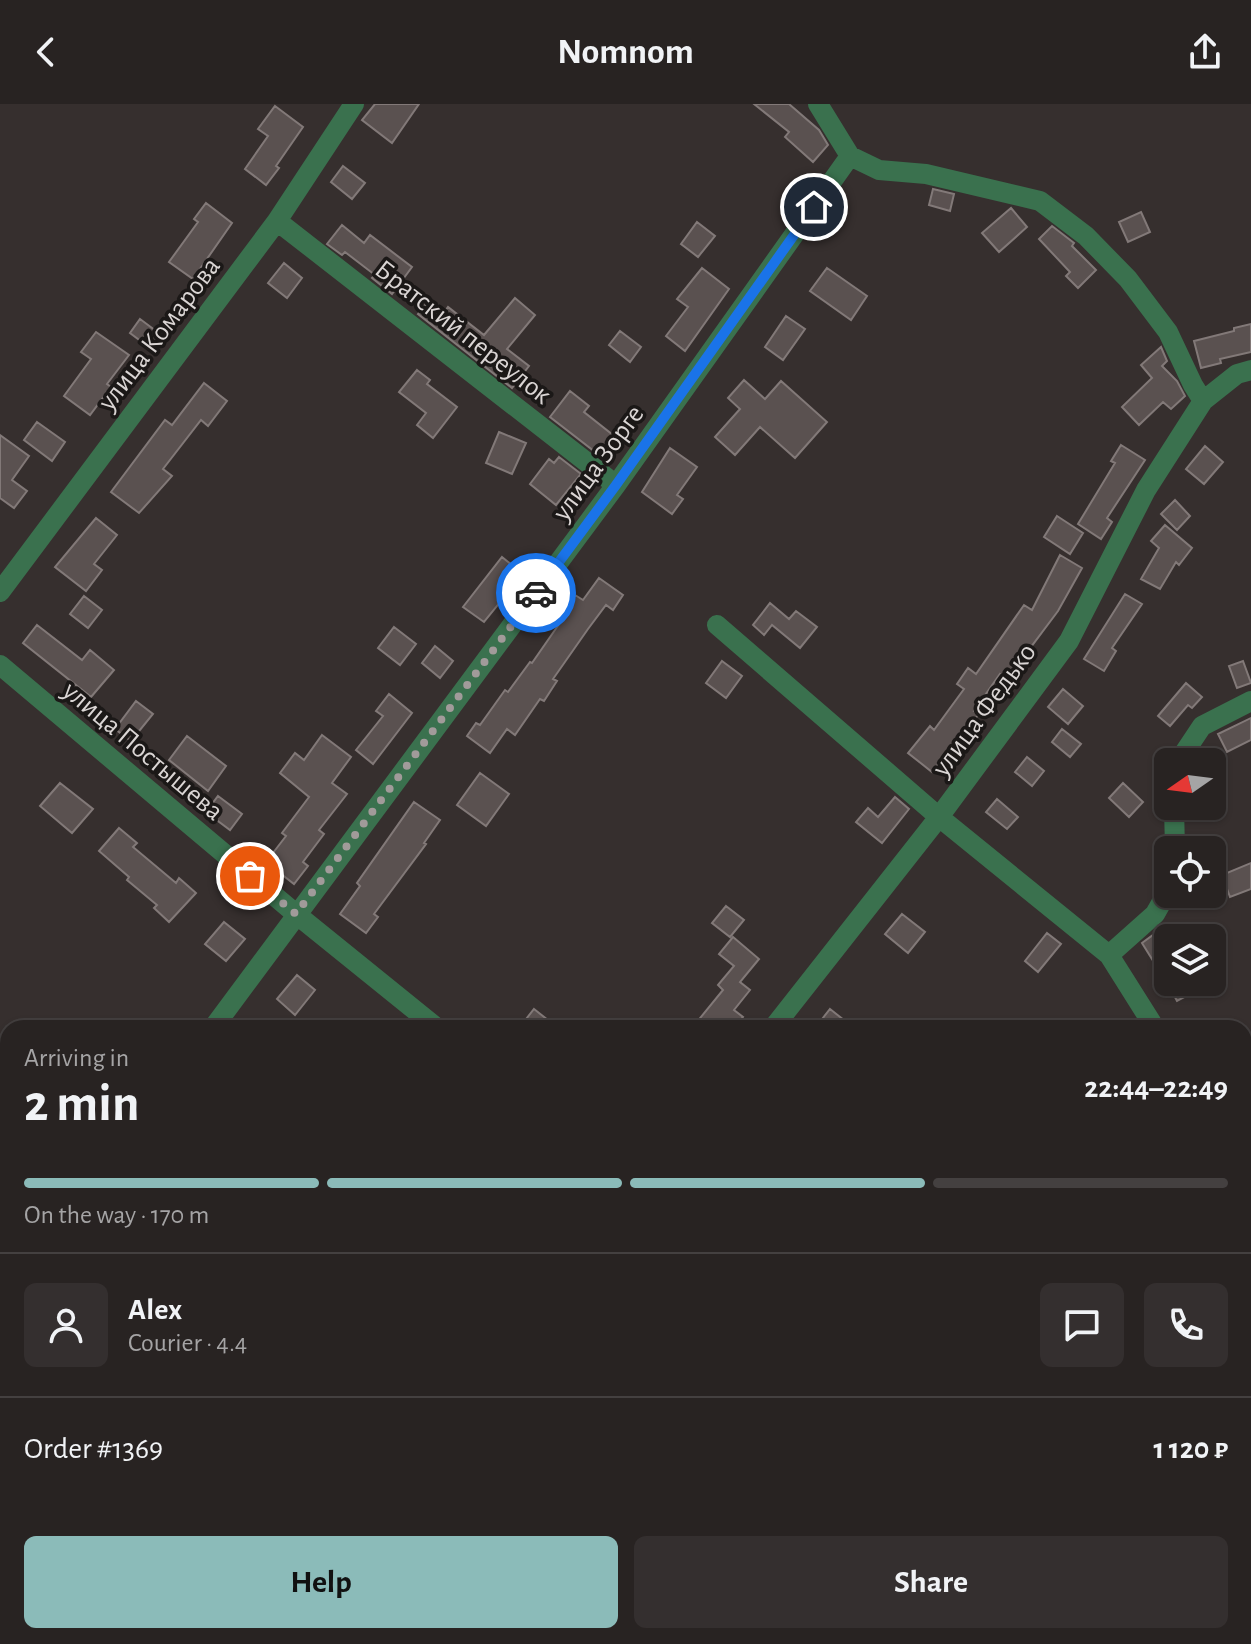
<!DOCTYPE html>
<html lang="en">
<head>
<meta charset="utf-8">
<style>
  :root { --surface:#282322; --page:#342f2f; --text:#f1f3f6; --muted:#a5a4a5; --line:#444040; --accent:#8bbbb9 }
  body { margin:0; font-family:"Alegreya Sans",sans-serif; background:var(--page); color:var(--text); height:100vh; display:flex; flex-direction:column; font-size:30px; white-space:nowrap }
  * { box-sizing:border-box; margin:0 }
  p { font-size:26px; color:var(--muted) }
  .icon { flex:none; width:44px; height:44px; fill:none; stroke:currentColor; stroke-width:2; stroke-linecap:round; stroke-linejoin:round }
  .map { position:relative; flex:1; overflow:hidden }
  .panel { position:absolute; left:0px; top:916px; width:1252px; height:624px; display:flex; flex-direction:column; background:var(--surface); border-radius:24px 24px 0 0; box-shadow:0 2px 6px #0004,0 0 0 2px var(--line) }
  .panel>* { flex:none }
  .needle { width:52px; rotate:256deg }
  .controls { position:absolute; left:1154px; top:644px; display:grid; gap:16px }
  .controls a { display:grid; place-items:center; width:72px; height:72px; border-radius:12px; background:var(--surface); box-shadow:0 2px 6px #0004,0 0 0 2px var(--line); font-size:40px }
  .pin { position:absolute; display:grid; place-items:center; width:68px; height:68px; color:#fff; margin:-34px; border:4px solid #fff; border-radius:50%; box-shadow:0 2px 8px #0007 }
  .courier { position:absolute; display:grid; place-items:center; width:80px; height:80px; margin:-40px; border:6px solid #1a73e8; border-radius:50%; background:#fff; color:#222; box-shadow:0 2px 10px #0007 }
  .summary em { font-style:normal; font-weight:700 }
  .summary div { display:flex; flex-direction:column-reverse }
  .summary { display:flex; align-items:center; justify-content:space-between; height:136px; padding:0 24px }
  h1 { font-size:52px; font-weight:700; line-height:60px }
  .bar { display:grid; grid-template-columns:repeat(4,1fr); gap:12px 8px; align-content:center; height:96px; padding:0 24px }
  .bar i { height:10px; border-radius:6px; background:var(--line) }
  .bar .on { background:var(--accent) }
  .bar p { grid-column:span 4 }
  .line { display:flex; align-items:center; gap:20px; padding:0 24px; border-top:2px solid var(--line) }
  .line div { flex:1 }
  .round { display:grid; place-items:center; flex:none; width:84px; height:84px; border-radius:12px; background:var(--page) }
  .button { display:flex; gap:16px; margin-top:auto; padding:16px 24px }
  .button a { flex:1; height:92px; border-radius:12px; background:var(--accent); color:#111; font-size:32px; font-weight:700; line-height:92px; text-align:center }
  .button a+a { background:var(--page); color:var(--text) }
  header { display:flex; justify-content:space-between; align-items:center; height:104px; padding:0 24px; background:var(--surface); font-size:36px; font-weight:700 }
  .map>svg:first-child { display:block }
  .building { fill:#5a5150; stroke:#827978; stroke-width:2 }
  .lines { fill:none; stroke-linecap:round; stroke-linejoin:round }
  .minor { stroke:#3a714e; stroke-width:20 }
  .done { stroke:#a19b9a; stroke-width:8; stroke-dasharray:0 14.4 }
  .route { stroke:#1a73e8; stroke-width:10 }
  .labels { text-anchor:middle; stroke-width:7; stroke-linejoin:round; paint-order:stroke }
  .street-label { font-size:28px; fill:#dad5d4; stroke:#1b1817 }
</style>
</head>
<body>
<header><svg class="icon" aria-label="back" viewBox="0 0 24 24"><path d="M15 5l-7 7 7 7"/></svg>Nomnom<svg class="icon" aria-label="share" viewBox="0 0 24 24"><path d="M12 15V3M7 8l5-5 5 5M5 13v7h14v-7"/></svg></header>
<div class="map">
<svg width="1251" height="1540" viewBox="0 0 1251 1540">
  <rect width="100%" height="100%" fill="#362f2e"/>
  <path class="building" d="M375 0H419L392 39 362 16Z
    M754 0H789L819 26 828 41 813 58 785 33 789 28Z
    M275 2 303 23 276 62 279 64 266 81 245 65 268 32 258 25Z
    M343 62 365 79 352 95 331 78Z
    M933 85 954 90 950 107 929 101Z
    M206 99 232 119 193 175 169 158 198 118 194 115Z
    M1011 104 1027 123 999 148 982 129Z
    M1141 108 1150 128 1128 138 1119 118Z
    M697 118 715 132 698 153 681 140Z
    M342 121 364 139 370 131 412 163 392 190 372 174 375 171 345 148 342 151 327 140Z
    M1052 122 1074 139 1072 142 1096 166 1078 184 1066 172 1070 168 1039 135Z
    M284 159 302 174 287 194 268 179Z
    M702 164 729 185 685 247 666 232 688 203 677 195Z
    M827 164 867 192 851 216 810 187Z
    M515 194 535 211 507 245 529 262 512 284 418 210 430 195 445 207 448 203 484 231Z
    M786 212 805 225 783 256 765 243Z
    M140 215 160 230 150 244 130 229Z
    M1251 220V248L1220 255 1221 259 1201 264 1194 237 1234 227V224Z
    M620 227 641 243 630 258 609 241Z
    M96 228 129 251 107 280 111 283 90 311 64 292 91 255 81 248Z
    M1161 243 1167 257 1162 262 1177 277 1185 292 1171 305 1163 298 1139 321 1122 303 1152 274 1141 261Z
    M417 266 430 276 427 280 457 303 433 334 417 321 426 309 399 288Z
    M744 276 765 295 781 277 827 318 795 354 760 323 735 351 715 333 740 305 728 294Z
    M204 279 227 297 208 322 201 316 163 365 172 372 139 409 111 388 165 316 172 321Z
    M570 287 589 302 584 308 618 335 603 354 550 313Z
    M37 318 65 338 52 357 24 336Z
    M499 328 526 339 512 370 486 359Z
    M0 331 29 352 12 376 27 387 14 404 0 394Z
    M1121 341 1145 356 1107 414 1112 418 1101 435 1078 420 1115 359 1111 357Z
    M1205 342 1223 358 1204 380 1186 365Z
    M670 344 697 363 677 391 683 395 672 410 642 388Z
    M559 353 581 370 556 401 530 380 549 355 554 359Z
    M1175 396 1190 412 1177 426 1161 410Z
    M1057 412 1083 429 1070 450 1044 433Z
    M96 414 117 431 94 460 102 466 86 487 55 463Z
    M1165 421 1192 444 1179 461 1176 458 1160 485 1141 475 1159 444 1151 437Z
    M1060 451 1082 464 1058 507 1007 575 1000 570 974 607 979 610 932 668 908 649 930 622 934 626 964 585 957 580 968 564 976 570 1024 501 1032 506Z
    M502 453 523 470 484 518 463 503Z
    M599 474 623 491 613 506 606 501 588 525 553 575 557 577 544 597 540 595 515 631 507 625 490 649 467 632 476 619 480 621 505 586 508 588 530 558 532 559 566 510 563 508 575 491 583 496Z
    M1125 490 1142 500 1112 544 1116 547 1104 567 1084 555Z
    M84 492 102 506 88 524 70 510Z
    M770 499 789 515 796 507 817 523 800 544 772 521 764 531 753 521Z
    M37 521 82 556 90 546 114 566 91 593 23 539Z
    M394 523 416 540 400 561 378 544Z
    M435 542 453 557 440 574 422 559Z
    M722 557 742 572 726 594 706 579Z
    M1243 557 1251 579 1237 584 1229 562Z
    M1186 579 1202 593 1192 604 1188 601 1170 622 1158 612Z
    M1063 585 1083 602 1068 620 1048 603Z
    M389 590 412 609 373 660 356 646 383 612 376 607Z
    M136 597 153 610 131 637 115 625Z
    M1251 614V636L1227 648 1218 630Z
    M1062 625 1081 640 1070 653 1052 638Z
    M322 631 351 653 332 679 347 690 319 726 324 730 303 758 308 762 294 780 266 758 286 732 282 729 309 693 280 669 295 649 304 656Z
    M187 632 226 662 208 687 169 656Z
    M1027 653 1044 667 1032 682 1015 668Z
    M480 669 509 690 486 722 457 701Z
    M60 679 93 705 72 729 40 702Z
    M1123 679 1143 698 1129 713 1109 694Z
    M218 692 242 710 230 726 206 708Z
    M895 693 909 705 882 739 856 718 868 704 878 713Z
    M997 695 1018 713 1007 725 986 708Z
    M414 698 440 716 424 739 426 740 374 810 378 813 366 829 340 810 360 782 357 779Z
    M119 724 137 739 133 743 176 779 179 774 196 789 169 818 154 804 157 801 127 776 129 773 99 747Z
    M1251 759V785L1230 793 1222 771Z
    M726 802 744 816 730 833 712 819Z
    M902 810 925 828 908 849 885 830Z
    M224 818 245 835 226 857 205 840Z
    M1168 826V878H1213L1177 897 1157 859 1155 860 1142 839 1153 831Z
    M1047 829 1061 840 1038 868 1025 857Z
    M733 833 759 855 740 878 750 886 734 906 743 913 734 924H692L723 886 718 881 734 862 719 850Z
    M297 871 315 886 295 911 277 895Z
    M534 905 558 924H519Z
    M830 905 854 924H815Z"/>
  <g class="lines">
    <path class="minor" d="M277 117 616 381
      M1203 297 1237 270 1251 266
      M0 488 277 117 354 0
      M717 521 939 713 1109 851 1155 924
      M0 561 296 810 437 924
      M1178 658 1202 622 1251 597
      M1174 702 1175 746
      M1109 851 1155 810 1168 787
      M213 924 616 381 850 52
      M773 924 939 713 1069 537 1146 386 1203 297 1193 281 1168 228 1128 175 1086 132 1040 97 926 70 879 66 850 52 818 0
      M1244 960 1251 954
      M0 1014 8 1016
      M1244 1111 1251 1119
      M0 1460 8 1450
      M867 1532 876 1540
      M1152 1532 1156 1540
      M263 1540 269 1532
      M626 1540 633 1532"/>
  </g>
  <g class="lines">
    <path class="done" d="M250 772 296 810 536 489"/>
    <path class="route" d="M536 489 616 381 814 103"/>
  </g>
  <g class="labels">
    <g class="street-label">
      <text transform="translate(464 227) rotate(38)" y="10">Братский переулок</text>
      <text transform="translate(158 229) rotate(-53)" y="10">улица Комарова</text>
      <text transform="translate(597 358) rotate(-54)" y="10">улица Зорге</text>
      <text transform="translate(983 605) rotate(-54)" y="10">улица Федько</text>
      <text transform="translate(144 646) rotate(40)" y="10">улица Постышева</text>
    </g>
  </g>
</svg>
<div class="controls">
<a><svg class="needle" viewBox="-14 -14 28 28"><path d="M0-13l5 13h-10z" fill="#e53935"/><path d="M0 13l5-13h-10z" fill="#a5a4a5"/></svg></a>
<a><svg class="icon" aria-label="locate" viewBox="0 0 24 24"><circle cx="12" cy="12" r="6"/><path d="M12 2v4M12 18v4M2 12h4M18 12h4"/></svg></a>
<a><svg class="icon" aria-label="layers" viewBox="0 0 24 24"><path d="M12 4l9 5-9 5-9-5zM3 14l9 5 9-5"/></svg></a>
</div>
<div class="pin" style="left:250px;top:772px;background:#ea580c"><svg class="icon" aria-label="bag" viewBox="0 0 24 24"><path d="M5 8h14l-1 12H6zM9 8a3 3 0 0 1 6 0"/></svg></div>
<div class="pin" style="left:814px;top:103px;background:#1f2937"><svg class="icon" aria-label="home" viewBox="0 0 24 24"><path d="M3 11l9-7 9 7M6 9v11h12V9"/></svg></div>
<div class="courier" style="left:536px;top:489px"><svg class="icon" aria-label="car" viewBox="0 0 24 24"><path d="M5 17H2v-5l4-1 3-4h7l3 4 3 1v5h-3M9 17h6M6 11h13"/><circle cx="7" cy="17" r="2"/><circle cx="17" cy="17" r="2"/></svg></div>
<section class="panel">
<div class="summary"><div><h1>2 min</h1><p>Arriving in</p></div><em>22:44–22:49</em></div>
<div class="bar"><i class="on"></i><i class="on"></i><i class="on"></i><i></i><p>On the way · 170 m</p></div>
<div class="line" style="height:144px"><a class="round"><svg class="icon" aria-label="person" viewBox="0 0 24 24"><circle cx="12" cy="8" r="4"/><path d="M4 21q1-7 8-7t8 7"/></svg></a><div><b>Alex</b><p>Courier · 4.4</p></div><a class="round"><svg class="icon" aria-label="chat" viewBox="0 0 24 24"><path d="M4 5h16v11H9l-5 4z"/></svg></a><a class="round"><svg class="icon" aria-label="phone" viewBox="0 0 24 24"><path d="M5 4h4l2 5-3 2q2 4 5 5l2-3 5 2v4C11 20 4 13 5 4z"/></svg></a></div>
<div class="line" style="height:104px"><div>Order #1369</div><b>1 120 ₽</b></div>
<div class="button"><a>Help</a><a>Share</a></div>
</section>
</div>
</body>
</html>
